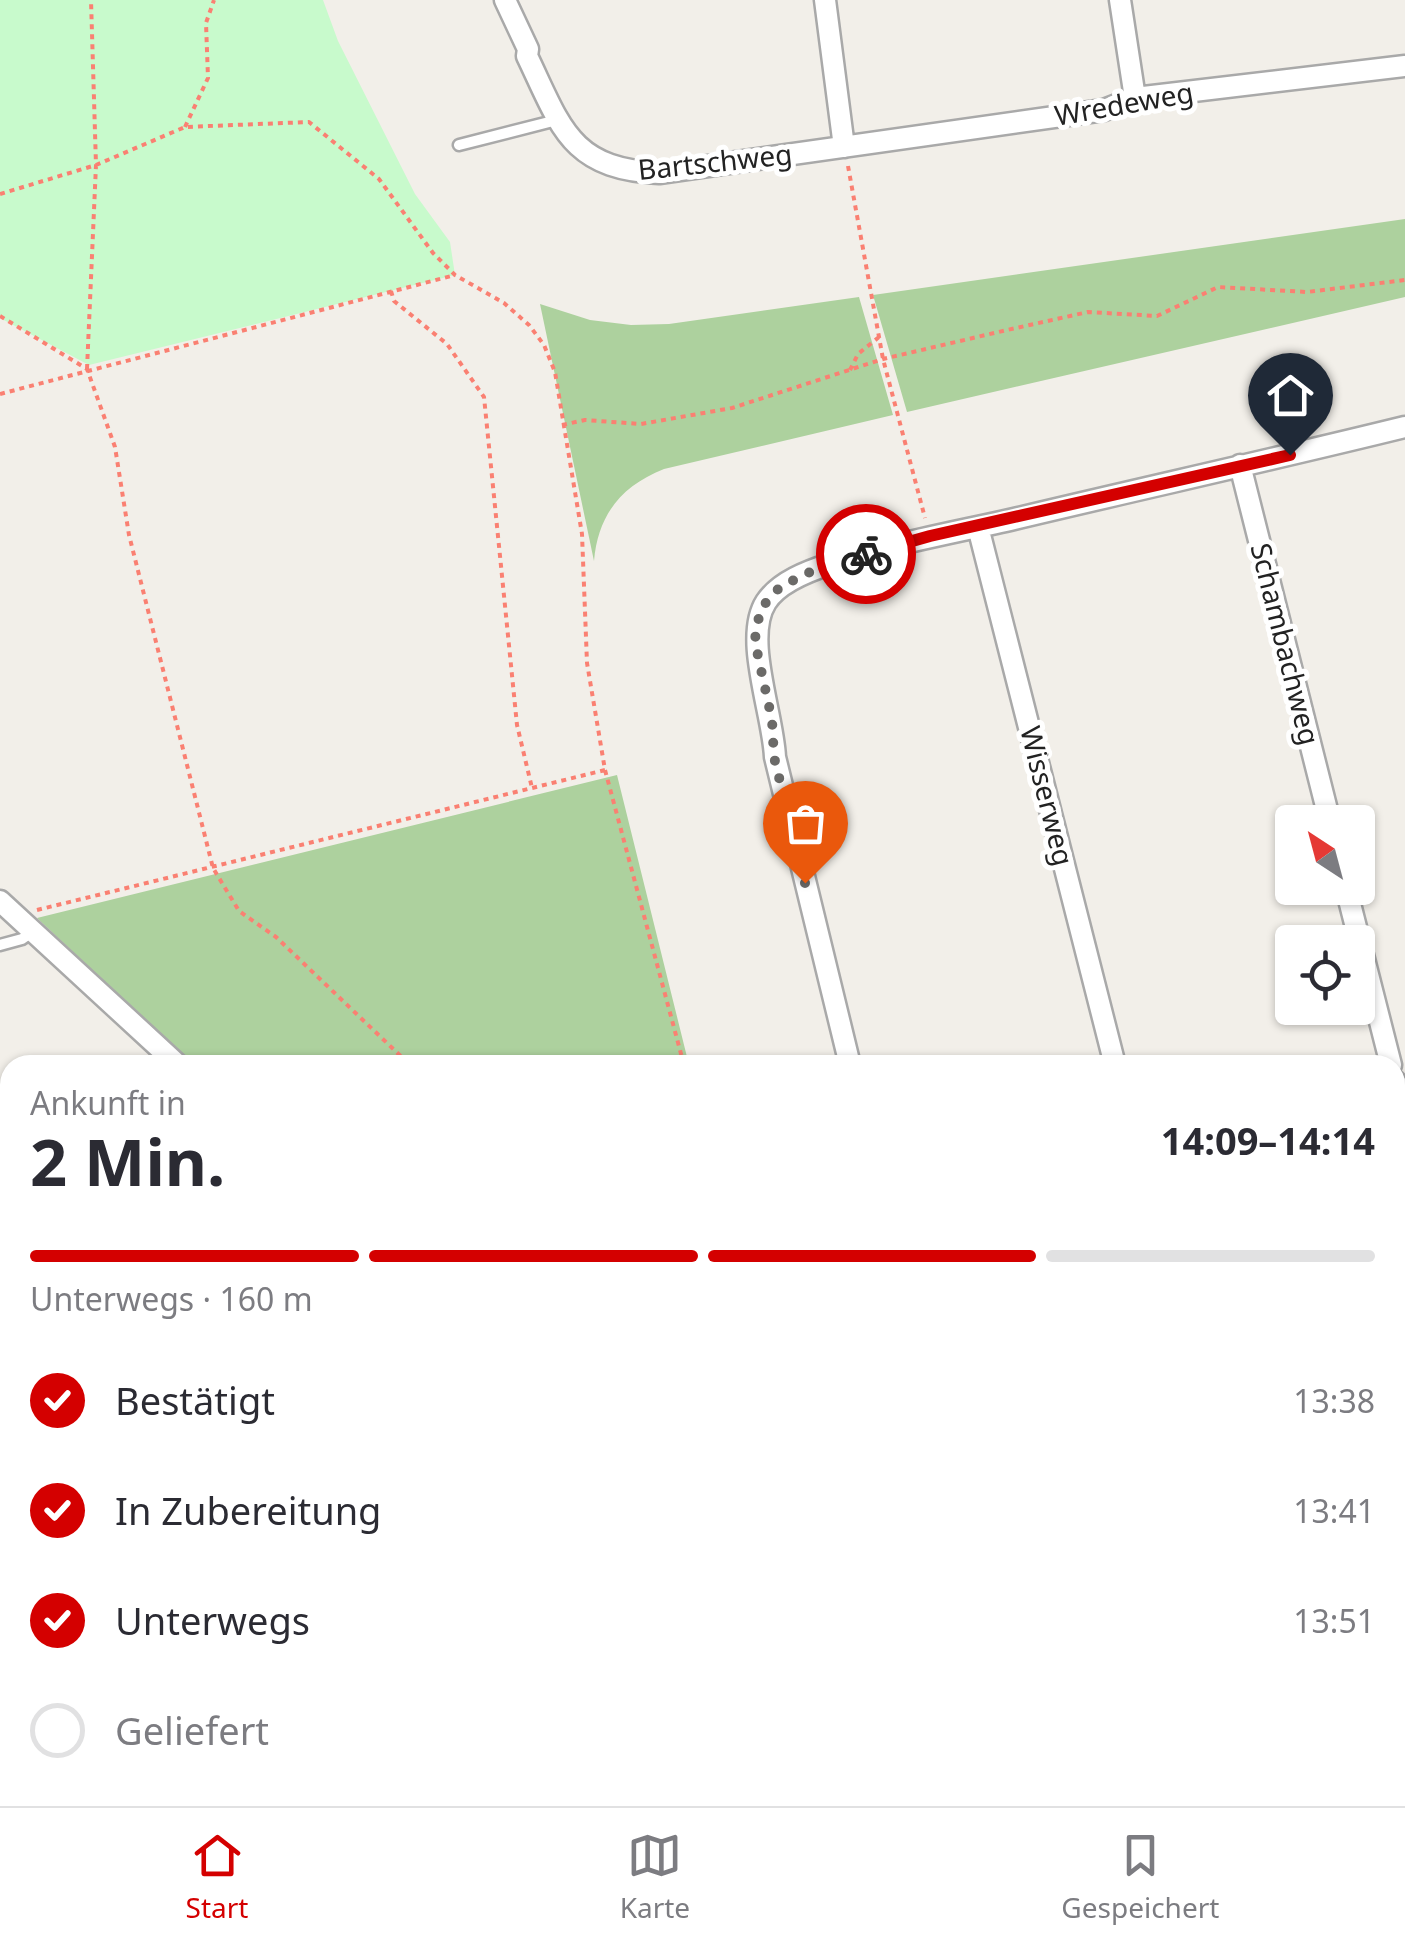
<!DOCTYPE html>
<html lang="de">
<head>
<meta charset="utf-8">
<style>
  :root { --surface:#fff; --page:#f2f2f3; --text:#2b2b33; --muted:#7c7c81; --line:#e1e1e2; --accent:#d40000 }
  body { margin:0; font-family:"Noto Sans",sans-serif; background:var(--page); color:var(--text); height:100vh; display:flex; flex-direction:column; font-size:38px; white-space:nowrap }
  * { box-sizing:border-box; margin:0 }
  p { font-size:32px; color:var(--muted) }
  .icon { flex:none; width:55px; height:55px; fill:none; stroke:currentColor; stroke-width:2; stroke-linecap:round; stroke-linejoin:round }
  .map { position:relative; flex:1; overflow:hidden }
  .panel { position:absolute; left:0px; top:1055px; width:1405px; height:752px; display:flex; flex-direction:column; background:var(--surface); border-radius:30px 30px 0 0; box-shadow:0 2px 8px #0004 }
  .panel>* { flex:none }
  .needle { width:65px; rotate:324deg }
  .tools { position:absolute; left:1275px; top:805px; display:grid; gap:20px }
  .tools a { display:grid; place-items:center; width:100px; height:100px; border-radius:10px; background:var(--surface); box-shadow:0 2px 8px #0004; font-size:50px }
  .pin { position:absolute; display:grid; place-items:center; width:85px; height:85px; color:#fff; margin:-102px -42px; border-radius:50% 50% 50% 0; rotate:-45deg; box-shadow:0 0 10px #0007 }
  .pin .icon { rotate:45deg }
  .courier { position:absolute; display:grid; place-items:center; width:100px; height:100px; margin:-50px; border:8px solid #d40000; border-radius:50%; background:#fff; color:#222; box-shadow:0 2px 12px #0007 }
  .summary em { font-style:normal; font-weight:700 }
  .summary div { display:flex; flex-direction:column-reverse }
  .summary { display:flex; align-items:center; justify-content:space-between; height:170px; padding:0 30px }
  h1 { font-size:65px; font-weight:700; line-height:75px }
  .bar { display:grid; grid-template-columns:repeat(4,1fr); gap:15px 10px; align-content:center; height:120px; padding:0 30px }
  .bar i { height:12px; border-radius:8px; background:var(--line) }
  .bar .active { background:var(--accent) }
  .bar p { grid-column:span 4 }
  ol { padding:0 30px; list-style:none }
  li { display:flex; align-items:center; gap:30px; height:110px }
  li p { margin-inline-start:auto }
  li .icon { padding:10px; border-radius:50%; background:var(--accent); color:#fff; stroke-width:4 }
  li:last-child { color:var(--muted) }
  li i { width:55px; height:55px; border:5px solid var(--line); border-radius:50% }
  .tabs { display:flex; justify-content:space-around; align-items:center; height:140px; border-top:2px solid var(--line); background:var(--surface); font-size:28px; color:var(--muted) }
  .tabs a { display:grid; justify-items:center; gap:5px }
  .tabs .active { color:var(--accent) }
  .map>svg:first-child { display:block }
  .forest { fill:#add19e }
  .park { fill:#c8facc }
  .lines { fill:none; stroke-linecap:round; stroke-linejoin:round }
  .lane-casing { stroke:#a9a9a9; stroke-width:15 }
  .street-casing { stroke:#a9a9a9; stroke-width:25 }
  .path { stroke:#fa8072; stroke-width:4; stroke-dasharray:5 5; stroke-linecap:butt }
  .lane { stroke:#fff; stroke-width:10 }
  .street { stroke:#fff; stroke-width:20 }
  .done { stroke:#6b6a68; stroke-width:10; stroke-dasharray:0 18 }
  .route { stroke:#d40000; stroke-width:12 }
  .labels { text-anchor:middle; stroke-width:10; stroke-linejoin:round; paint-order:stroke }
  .street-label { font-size:28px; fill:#222; stroke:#fff }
</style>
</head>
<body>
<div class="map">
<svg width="1405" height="1806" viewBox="0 0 1405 1806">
  <rect width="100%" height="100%" fill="#f2efe9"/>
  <path class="forest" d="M1405 219V297L907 412 873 295Z
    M859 297 893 415 664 469C621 486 598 515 594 561L540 304 590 320 631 325 669 324Z
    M617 775 689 1065H193L37 918Z
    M606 1798H748L734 1806H607Z"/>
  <path class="park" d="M0 0H323L338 41 415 194 450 242 455 275 89 365 0 318Z
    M10 1113V1481L0 1485V1117Z
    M10 1582V1704L0 1708V1586Z"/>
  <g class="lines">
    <g class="lane-casing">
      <path id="lane" d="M459 145 557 120
        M0 945 22 939 32 932"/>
    </g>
    <g class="street-casing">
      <path id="street" d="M505 0 528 49 527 56C561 127 570 169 659 173L1104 110 1135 98 1405 66
        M825 0 844 147
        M1120 0 1135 98
        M1240 465 1330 822
        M978 527 1115 1065
        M1346 888 1391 1065
        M0 901 178 1065
        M850 1065 775 757C773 713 743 638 766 602 779 582 808 571 830 564 890 544 952 533 1014 519 1144 488 1275 459 1405 427
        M1395 1081 1405 1121
        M1395 1161 1405 1157
        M1395 1670 1405 1664
        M598 1798 599 1806
        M1149 1806 1165 1798"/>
    </g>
    <path class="path" d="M185 127 208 78 206 23 214 0
      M848 166 883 359 925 518
      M0 194 96 165 185 127 309 122 379 179 433 253 455 275 504 303 529 325 544 345 555 372 582 534 587 663 605 770 684 1065
      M391 291 394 301 447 344 484 397 517 725 532 788
      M0 316 87 369 115 447 129 535 213 868 239 911 276 937 410 1065
      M87 369 96 165 91 0
      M850 370 858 354 879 337
      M0 394 455 275
      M562 425 585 420 641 424 732 408 883 359 1007 330 1088 312 1157 316 1218 287 1307 292 1405 280
      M37 910 605 770
      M650 1798 651 1806
      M0 1806 14 1798
      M26 1806 33 1798
      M668 1806 677 1798
      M703 1806 704 1798"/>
    <use href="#lane" class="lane"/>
    <use href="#street" class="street"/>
  </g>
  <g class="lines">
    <path class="done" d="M805 883 774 757 772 720 755 642 756 628 762 607 780 587 810 572 866 554"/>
    <path class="route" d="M866 554 930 536 1290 455"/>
  </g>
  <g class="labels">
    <g class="street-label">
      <text transform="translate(1124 104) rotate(-10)" y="10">Wredeweg</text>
      <text transform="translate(715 162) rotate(-6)" y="10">Bartschweg</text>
      <text transform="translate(1285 644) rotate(76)" y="10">Schambachweg</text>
      <text transform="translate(1047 796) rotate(76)" y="10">Wisserweg</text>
    </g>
  </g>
</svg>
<div class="tools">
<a><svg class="needle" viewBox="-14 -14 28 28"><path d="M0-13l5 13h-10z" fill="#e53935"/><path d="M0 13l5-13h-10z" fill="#7c7c81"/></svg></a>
<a><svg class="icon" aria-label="locate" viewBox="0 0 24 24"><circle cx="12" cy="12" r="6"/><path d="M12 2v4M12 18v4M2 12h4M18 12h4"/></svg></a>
</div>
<div class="pin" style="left:805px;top:883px;background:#ea580c"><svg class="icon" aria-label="bag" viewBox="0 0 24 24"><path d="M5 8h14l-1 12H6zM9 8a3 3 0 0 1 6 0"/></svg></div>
<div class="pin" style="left:1290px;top:455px;background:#1f2937"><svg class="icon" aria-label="home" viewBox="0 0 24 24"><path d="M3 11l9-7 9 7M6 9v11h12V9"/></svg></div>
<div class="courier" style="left:866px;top:554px"><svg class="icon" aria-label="bike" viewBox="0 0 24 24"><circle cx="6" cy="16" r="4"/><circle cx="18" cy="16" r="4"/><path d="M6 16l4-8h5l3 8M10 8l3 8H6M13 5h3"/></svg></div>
<section class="panel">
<div class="summary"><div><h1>2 Min.</h1><p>Ankunft in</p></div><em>14:09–14:14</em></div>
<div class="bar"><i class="active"></i><i class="active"></i><i class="active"></i><i></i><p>Unterwegs · 160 m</p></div>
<ol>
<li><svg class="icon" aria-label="check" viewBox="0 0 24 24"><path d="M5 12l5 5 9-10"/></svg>Bestätigt<p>13:38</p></li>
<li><svg class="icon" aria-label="check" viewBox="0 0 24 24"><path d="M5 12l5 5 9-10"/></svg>In Zubereitung<p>13:41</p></li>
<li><svg class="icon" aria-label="check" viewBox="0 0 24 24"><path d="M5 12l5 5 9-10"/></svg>Unterwegs<p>13:51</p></li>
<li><i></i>Geliefert</li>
</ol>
</section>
</div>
<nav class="tabs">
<a class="active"><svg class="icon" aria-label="home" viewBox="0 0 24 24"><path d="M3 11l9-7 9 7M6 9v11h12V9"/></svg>Start</a>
<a><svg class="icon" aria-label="map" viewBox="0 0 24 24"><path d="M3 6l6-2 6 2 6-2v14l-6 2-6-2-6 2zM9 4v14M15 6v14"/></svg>Karte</a>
<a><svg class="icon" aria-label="saved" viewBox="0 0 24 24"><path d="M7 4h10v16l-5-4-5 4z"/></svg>Gespeichert</a>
</nav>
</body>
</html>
